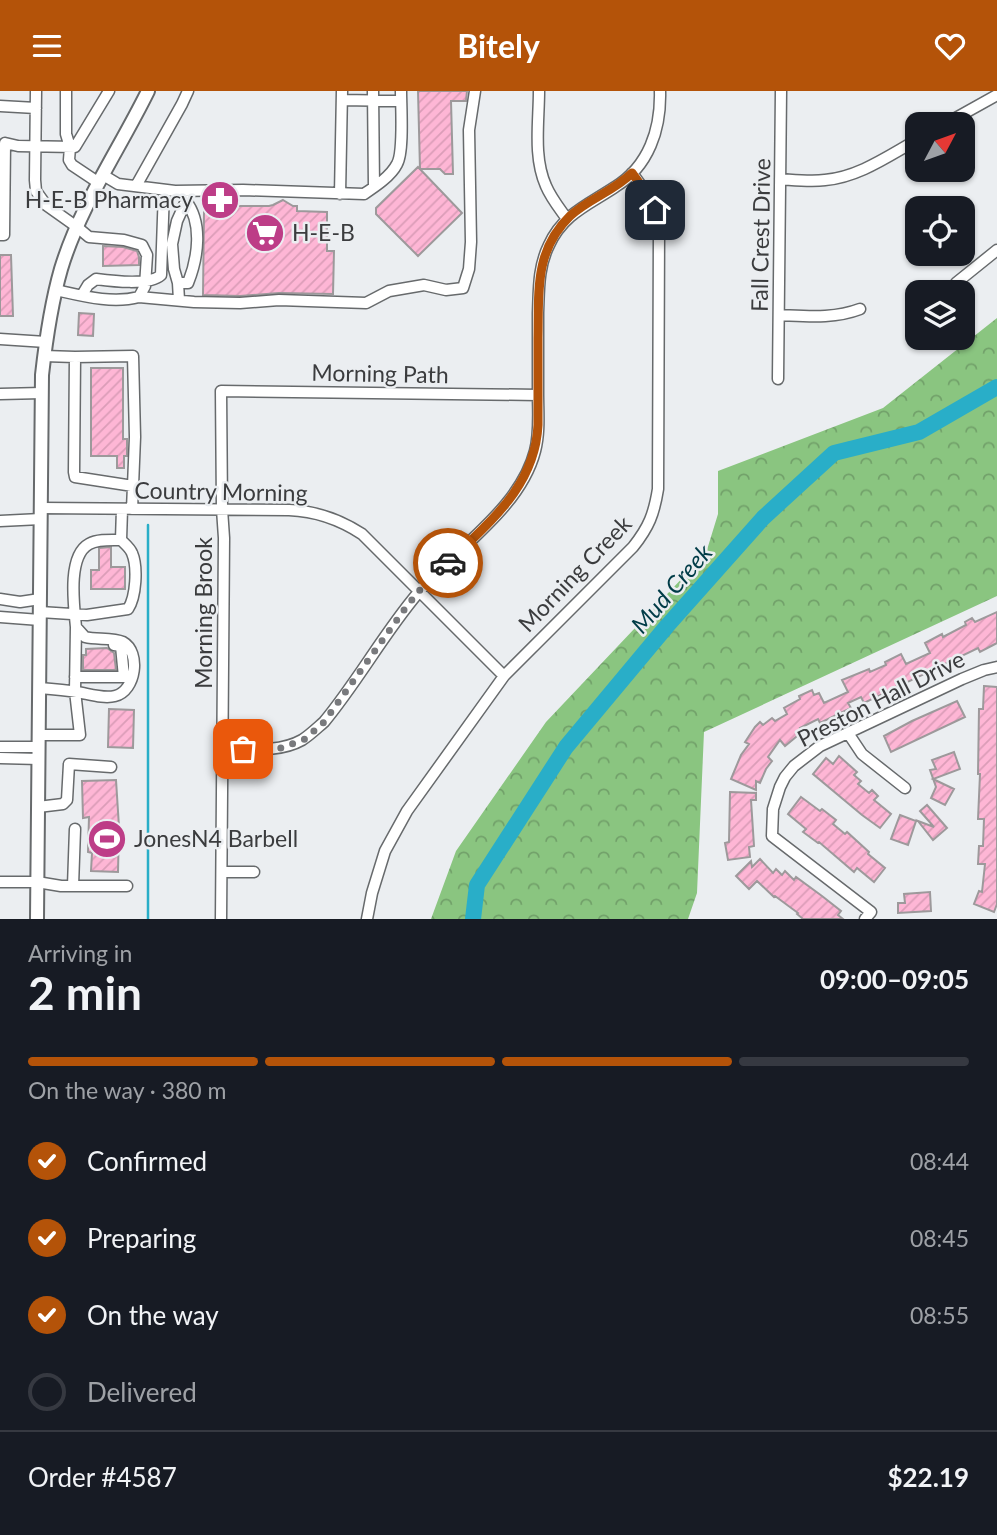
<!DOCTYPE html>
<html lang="en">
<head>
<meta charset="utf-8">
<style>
  :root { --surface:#171b24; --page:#242831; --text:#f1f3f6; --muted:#9ea1a6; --line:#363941; --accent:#b45309 }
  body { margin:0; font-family:Lato,sans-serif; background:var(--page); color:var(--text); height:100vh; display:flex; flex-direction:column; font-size:26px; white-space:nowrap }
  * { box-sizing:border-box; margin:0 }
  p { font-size:23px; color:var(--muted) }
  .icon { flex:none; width:38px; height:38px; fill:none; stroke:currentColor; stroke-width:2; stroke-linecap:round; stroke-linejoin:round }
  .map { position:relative; height:828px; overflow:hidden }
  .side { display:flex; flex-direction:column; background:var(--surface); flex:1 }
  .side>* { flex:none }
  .needle { width:46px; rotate:49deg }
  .fabs { position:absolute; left:905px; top:21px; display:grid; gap:14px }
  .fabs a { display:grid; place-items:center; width:70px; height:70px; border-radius:14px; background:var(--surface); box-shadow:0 2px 5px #0004; font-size:35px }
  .pin { position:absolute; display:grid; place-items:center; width:60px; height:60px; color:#fff; margin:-30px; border-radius:14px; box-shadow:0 4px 10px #0006 }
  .courier { position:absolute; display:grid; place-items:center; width:70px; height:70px; margin:-35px; border:5px solid #b45309; border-radius:50%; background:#fff; color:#222; box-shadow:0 2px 9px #0007 }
  .head em { font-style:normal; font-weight:700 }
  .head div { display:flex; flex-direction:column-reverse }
  .head { display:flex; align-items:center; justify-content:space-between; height:119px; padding:0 28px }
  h1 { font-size:46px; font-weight:700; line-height:52px }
  .bar { display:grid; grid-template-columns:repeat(4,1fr); gap:10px 7px; align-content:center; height:84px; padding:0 28px }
  .bar i { height:9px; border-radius:5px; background:var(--line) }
  .bar .selected { background:var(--accent) }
  .bar p { grid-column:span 4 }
  .line { display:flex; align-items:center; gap:18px; padding:0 28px; border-top:2px solid var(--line) }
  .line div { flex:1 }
  ol { padding:0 28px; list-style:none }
  li { display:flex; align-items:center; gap:21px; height:77px }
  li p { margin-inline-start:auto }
  li .icon { padding:7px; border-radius:50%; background:var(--accent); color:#fff; stroke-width:4 }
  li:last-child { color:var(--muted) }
  li i { width:38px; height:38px; border:4px solid var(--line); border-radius:50% }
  header { display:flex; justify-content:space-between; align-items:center; height:91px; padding:0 28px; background:var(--accent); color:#fff; font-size:32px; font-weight:700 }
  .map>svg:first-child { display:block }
  .forest { fill:url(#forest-crowns) }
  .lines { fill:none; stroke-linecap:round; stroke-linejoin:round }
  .stream { stroke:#29aec8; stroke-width:2.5 }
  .river { stroke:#29aec8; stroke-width:16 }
  .building { fill:url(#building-hatch); stroke:#9d999b; stroke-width:2 }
  .minor-casing { stroke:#676a6c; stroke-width:13 }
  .major-casing { stroke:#676a6c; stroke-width:16 }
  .minor { stroke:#fff; stroke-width:10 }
  .major { stroke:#fff; stroke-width:12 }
  .done { stroke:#797a7d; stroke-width:7; stroke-dasharray:0 12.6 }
  .route { stroke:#b45309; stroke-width:9 }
  .labels { text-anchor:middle; stroke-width:5; stroke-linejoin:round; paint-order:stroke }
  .poi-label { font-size:23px; fill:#3b3c3e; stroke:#ebeef1; text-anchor:start }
  .street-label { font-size:23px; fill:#3b3c3e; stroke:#ebeef1 }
  .water-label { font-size:24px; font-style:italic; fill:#013c47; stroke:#ebeef1 }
</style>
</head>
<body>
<header><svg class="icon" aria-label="menu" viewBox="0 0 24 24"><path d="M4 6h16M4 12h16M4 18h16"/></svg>Bitely<svg class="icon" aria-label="heart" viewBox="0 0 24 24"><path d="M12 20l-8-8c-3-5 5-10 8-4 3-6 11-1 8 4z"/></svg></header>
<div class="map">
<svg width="997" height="828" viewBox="0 0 997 828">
  <defs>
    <pattern id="forest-crowns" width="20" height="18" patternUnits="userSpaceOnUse" patternTransform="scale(1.75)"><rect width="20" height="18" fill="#8ac580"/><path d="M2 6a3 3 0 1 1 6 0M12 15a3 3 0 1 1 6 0" fill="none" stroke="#72a16a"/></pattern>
    <pattern id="building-hatch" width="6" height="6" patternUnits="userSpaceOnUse" patternTransform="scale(1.75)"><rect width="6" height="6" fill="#feb6d5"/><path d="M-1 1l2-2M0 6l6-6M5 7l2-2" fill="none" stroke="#db9db8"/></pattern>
  </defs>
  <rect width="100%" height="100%" fill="#ebeef1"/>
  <path class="forest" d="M997 227V505L704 641 697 802 688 828H431L456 760 546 631 706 462 718 423V380L883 317Z"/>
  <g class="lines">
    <path class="stream" d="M148 828V434"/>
    <path class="river" d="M473 828 477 794 566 656 667 535 763 427 834 362 919 341 997 296"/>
  </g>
  <path class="building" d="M418 0H467L466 10H451L453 83H445L440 78H420Z
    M418 76 462 122 418 165 376 123V117Z
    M283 109 293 115H297V120L327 121V160H334L333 203 279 202 240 205 203 204 204 120H209L214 115 221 123 230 115H269L273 114Z
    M103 155 123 156 137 160 139 166V174L103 175Z
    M0 164H11L13 225H0Z
    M79 222 94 223 93 245 78 244Z
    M91 277H123V348H127V365H124V377H117V365H91Z
    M111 456V476H125V498H91V479H99V457Z
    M997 521V552L980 561 978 557 864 612 861 606 848 612 851 617 820 632 818 628 800 637 802 641 785 655 780 649 768 666 772 670 766 678 760 692 756 690V699L731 688 741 664 749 653 745 651 755 636 760 631 763 634 772 627 775 630 787 623 784 617 800 608 799 605 812 599 814 604 819 602 824 612 848 601 842 589 869 578 870 581 886 574 885 571 901 563 906 573 930 562 925 552 942 543 943 546 966 534 965 531 972 527 975 531Z
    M107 557 114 562 116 579H83V564H86V558Z
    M984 595 997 596V813L994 821 974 813 979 800 982 801 985 773H978L979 755H983L984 728H978L980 683H978L979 618H983Z
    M957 610 965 626 891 661 884 645 912 630Z
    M109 618 134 619 133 657 108 656Z
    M954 661 960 678 933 688 954 698 945 714 931 707 936 696 930 679 936 678 932 669Z
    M839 665 857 681 854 684 861 690 858 693 869 702 872 699 878 705 874 709 891 723 880 737 862 724 813 683 826 667 833 673Z
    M116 689 119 736 118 781 91 780 92 762 88 761 89 726 83 727 82 690Z
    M730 701 756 702V709H751L754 755 749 756 750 766 728 769 725 752 729 751Z
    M801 706 820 720 822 718 836 729 833 733 845 743 847 741 869 761 868 763 885 777 874 791 857 777 854 781 819 751 818 752 803 741 806 738 788 723Z
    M927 714 947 737 933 749 918 730 934 736 920 720Z
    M900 724 916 730 908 754 891 748Z
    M760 768 773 782 776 778 782 784 785 780 794 789 796 786 822 805 841 820 838 824 843 828H803L797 823 798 822 775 805 774 806 757 790 749 798 736 785 751 770 752 776Z
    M930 801 931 820 898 822V812H905L904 803Z"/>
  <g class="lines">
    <g class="minor-casing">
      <path id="minor" d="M36 0 35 89 36 100 46 114 77 136 89 146 124 149 142 154 147 164 145 195 139 206C112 213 83 205 56 199
        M66 0V43L70 56 69 69 72 74 99 92
        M373 0 374 96
        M539 0C539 31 533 66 546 95 551 107 560 118 567 128
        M342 9 401 10
        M0 15 36 17
        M945 33 997 4
        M103 84 118 93 175 100 243 99 364 103C376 95 391 85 397 73 404 61 401 16 401 0
        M780 88C795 89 811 91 825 89 859 86 888 65 917 49
        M136 95 182 13 188 0
        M340 103 342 0
        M0 144H4L5 52 18 55 75 56 109 0
        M178 192H188C198 167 203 132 186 110
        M956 192 997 159
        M82 204 88 194 96 188C111 190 149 195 161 184L164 99
        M139 206 194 211 240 212 279 209 366 212 389 200 424 194 446 199 463 197 469 178 471 151 469 39 475 0
        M179 209 178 192 174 178 172 153 177 130 186 110V100
        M779 224C806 225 834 228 860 218
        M0 248 46 251
        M44 265 75 266 74 381 75 386 133 395 132 418
        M75 266 133 265 135 346 133 395
        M778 288 781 0
        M0 303 42 302
        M41 417 289 419C316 420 339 428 362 443L504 585
        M0 430 41 428
        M0 508 20 511 40 508
        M40 521 87 524 128 518C136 506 138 476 132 462 130 457 125 453 121 449L122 418
        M0 526 40 529
        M75 586H124L121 555 114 554
        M39 597C52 598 65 599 77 601 89 603 104 608 115 605 136 600 141 561 123 551 112 546 97 549 85 546L76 536C74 515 67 465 89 453 98 448 111 449 121 449
        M848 642 862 663 905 697
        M39 644H80L75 600 76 536
        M0 656H39
        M222 658C248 658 279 662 302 649 310 644 317 637 324 631 358 590 384 542 418 502 456 457 520 418 535 360 540 341 538 321 538 302 538 275 538 249 538 222 539 199 538 176 549 154 563 123 588 114 615 96 649 75 661 38 660 0
        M0 667 39 668
        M38 716 63 713 67 709 69 673 111 676
        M222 781H254
        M0 791H37L61 795H127
        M73 795 75 738
        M221 828 224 447 222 418 221 300 538 304
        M367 828 372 802 385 760 407 720 504 585 633 456C649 436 654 423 658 398L659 138 651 108 632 82
        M865 828 871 821 772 745 773 718 780 696 785 686 794 675 820 655 962 588 984 579 997 576"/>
    </g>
    <g class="major-casing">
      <path id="major" d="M37 828 42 284C46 248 51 213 61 178 80 115 119 59 148 0"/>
    </g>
    <use href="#minor" class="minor"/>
    <use href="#major" class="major"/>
  </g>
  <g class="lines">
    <path class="done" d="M243 658 281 657 305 648 324 631 404 519 419 500 448 472"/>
    <path class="route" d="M448 472C489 431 535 396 538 334 538 305 538 276 538 247 539 201 534 160 570 125 588 108 614 100 632 82L651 108 655 119"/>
  </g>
  <defs>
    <g id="pharmacy-disc" transform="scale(2.0125)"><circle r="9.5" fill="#bd3d87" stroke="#ebeef1"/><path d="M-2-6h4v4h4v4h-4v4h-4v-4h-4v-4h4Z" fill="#fff"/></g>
    <g id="supermarket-disc" transform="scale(2.0125)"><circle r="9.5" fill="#bd3d87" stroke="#ebeef1"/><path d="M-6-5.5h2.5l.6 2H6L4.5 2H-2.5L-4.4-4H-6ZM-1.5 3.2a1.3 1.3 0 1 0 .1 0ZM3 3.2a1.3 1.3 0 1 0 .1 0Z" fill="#fff"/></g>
    <g id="stadium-disc" transform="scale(2.0125)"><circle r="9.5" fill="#bd3d87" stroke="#ebeef1"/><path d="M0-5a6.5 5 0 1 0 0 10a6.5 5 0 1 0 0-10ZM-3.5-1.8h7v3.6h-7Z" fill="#fff"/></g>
  </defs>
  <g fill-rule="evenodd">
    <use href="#pharmacy-disc" x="220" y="109"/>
    <use href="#supermarket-disc" x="265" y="142"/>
    <use href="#stadium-disc" x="107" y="748"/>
  </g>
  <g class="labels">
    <g class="poi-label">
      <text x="193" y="117" text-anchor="end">H-E-B Pharmacy</text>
      <text x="292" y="150">H-E-B</text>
      <text x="134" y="756">JonesN4 Barbell</text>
    </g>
    <g class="street-label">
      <text transform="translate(761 144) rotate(-89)" y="8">Fall Crest Drive</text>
      <text transform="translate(380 283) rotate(1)" y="8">Morning Path</text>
      <text transform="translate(221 401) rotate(1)" y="8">Country Morning</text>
      <text transform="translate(575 483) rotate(-46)" y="8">Morning Creek</text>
      <text transform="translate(204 522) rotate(-90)" y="8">Morning Brook</text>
      <text transform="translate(881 608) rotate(-27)" y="8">Preston Hall Drive</text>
    </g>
    <g class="water-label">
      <text transform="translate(672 498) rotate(-49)" y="8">Mud Creek</text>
    </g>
  </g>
</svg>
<div class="fabs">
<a><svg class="needle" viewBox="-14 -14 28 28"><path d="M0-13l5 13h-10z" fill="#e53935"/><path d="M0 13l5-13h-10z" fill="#9ea1a6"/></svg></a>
<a><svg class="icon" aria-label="locate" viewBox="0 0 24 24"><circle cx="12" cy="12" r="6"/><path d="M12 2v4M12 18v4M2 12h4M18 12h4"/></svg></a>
<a><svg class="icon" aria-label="layers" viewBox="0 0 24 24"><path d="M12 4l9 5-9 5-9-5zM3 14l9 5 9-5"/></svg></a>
</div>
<div class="pin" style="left:243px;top:658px;background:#ea580c"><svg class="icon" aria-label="bag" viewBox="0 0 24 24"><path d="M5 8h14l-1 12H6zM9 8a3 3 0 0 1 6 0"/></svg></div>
<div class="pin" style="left:655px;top:119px;background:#1f2937"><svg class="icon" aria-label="home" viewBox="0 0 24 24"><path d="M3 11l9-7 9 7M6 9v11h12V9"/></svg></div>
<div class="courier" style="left:448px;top:472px"><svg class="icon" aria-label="car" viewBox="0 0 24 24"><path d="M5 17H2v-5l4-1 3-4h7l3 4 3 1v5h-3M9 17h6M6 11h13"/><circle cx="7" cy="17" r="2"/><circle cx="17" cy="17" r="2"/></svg></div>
</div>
<section class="side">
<div class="head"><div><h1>2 min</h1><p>Arriving in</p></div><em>09:00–09:05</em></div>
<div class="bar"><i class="selected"></i><i class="selected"></i><i class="selected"></i><i></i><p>On the way · 380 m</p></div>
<ol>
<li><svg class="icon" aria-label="check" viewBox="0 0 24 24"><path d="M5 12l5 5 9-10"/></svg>Confirmed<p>08:44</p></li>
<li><svg class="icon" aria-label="check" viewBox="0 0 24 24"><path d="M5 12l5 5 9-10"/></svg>Preparing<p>08:45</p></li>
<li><svg class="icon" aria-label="check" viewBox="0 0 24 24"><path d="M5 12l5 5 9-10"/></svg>On the way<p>08:55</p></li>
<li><i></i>Delivered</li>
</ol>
<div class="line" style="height:91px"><div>Order #4587</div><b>$22.19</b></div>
</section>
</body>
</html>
